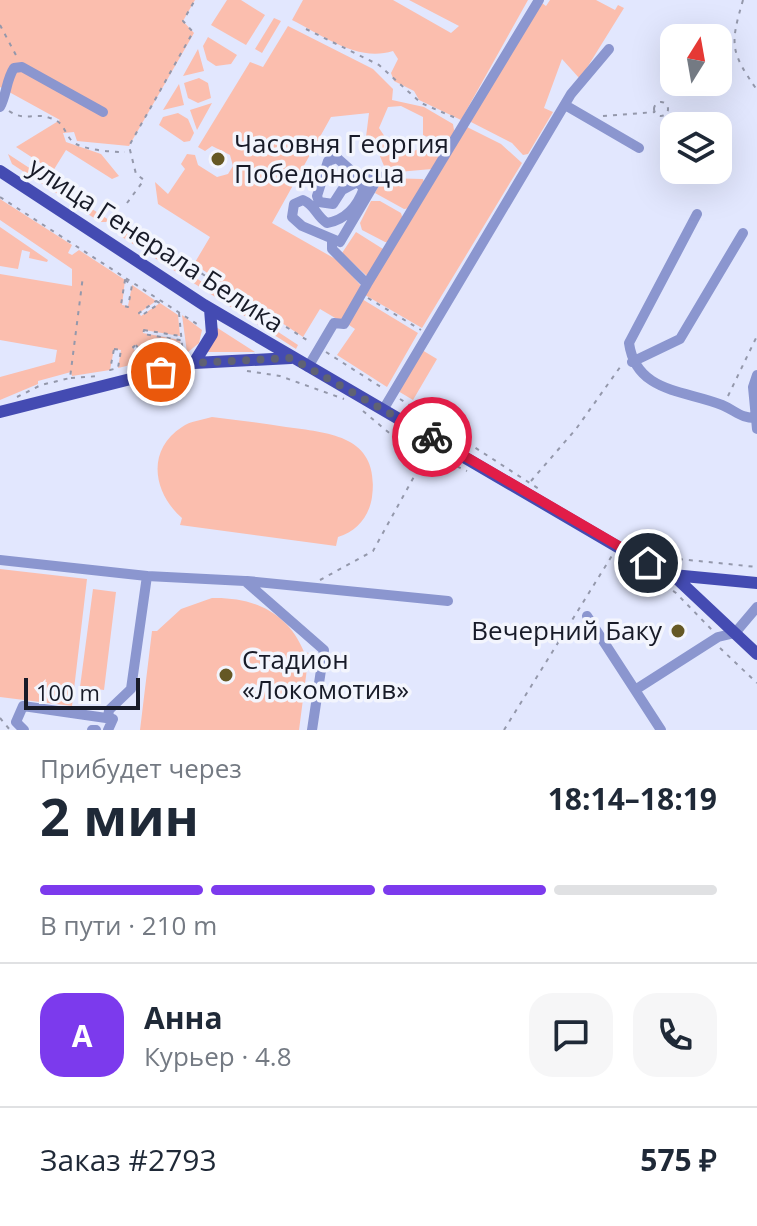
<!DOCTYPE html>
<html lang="ru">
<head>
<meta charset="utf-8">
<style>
  :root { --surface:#fff; --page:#f6f6f7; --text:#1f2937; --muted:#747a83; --line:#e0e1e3; --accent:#7c3aed }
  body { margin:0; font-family:"Open Sans",sans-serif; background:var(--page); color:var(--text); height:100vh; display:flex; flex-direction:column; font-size:30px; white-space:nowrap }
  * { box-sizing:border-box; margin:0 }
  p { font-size:26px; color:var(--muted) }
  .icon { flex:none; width:44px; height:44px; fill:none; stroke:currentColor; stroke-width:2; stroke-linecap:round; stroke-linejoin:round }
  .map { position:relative; height:730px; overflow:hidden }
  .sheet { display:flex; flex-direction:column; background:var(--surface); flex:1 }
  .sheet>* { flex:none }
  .needle { width:52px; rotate:11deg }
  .buttons { position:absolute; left:660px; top:24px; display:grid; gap:16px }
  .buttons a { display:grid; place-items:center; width:72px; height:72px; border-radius:16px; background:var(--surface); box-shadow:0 8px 32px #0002; font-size:40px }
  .scale { position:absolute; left:24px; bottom:20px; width:116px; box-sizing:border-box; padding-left:8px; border:4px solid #181b28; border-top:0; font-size:22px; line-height:28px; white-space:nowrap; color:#181b28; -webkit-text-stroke:6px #f3f5fd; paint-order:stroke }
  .pin { position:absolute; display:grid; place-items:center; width:68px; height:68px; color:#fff; margin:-34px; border:4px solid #fff; border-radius:50%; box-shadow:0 2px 8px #0007 }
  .courier { position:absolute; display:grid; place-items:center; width:80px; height:80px; margin:-40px; border:6px solid #e11d48; border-radius:50%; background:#fff; color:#222; box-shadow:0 2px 10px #0007 }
  .overview em { font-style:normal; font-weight:700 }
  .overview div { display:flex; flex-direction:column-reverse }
  .overview { display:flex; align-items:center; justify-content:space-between; height:136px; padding:0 40px }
  h1 { font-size:52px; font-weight:700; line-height:60px }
  .bar { display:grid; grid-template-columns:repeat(4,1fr); gap:12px 8px; align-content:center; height:96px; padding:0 40px }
  .bar i { height:10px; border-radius:6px; background:var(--line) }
  .bar .current { background:var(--accent) }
  .bar p { grid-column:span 4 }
  .line { display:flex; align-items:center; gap:20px; padding:0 40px; border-top:2px solid var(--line) }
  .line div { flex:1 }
  .round { display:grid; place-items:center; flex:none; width:84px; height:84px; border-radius:24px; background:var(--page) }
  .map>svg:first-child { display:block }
  .green { fill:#fbbeae }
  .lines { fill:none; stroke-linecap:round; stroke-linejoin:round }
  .path { stroke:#9498ab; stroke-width:2; stroke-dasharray:4 6; stroke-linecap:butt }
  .minor { stroke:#8b96cf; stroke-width:10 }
  .major { stroke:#444bb2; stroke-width:12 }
  .done { stroke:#5f6273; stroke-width:8; stroke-dasharray:0 14.4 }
  .route { stroke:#e11d48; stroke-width:10 }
  .poi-dot { fill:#655824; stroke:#f3f5fd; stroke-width:3 }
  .labels { text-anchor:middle; stroke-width:7; stroke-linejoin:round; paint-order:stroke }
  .poi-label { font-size:26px; fill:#181b28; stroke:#f3f5fd; text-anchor:start }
  .street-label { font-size:26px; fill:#181b28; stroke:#f3f5fd }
</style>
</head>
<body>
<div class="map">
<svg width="757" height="730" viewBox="0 0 757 730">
  <rect width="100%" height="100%" fill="#e2e7fe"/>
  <path class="green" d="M0 0H195L183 21 194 33 129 146 77 141 74 132 63 133 66 142 101 154 119 176 112 179 66 150 53 171 16 147 60 120 0 87Z
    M227 0H241L265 15 246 45 211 25Z
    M303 0H393L451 33 459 26 409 0H528L461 120 419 100 414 91 394 81 391 73 398 59 393 51C357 62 324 36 292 20Z
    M550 0H596L615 10 618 5 624 8 580 79 562 59 544 108 553 112 528 154 523 155 512 143 469 121 539 1 546 6Z
    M274 18 281 21 262 53 255 49Z
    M288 26 373 69 393 89 392 100 424 107 453 124 455 136 445 145 423 135V117L401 106 388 107 379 128 395 152 409 154 423 146 440 156 432 169 387 173 379 154 365 145 369 113 331 117 272 223 339 261 362 287 342 322 320 309 303 337 194 264 210 237 158 204 155 182 168 194 185 169 181 164 187 154 195 155 198 165 217 177 228 174 233 166 230 155 212 146 205 151 198 147 250 62 263 67Z
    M208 37 237 55 231 64 216 66 207 60 203 46Z
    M198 49 204 71 183 76Z
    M199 78 208 83 211 98 198 103 188 98 184 83Z
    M179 84 184 105 163 110Z
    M212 103 197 130 190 110Z
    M178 113 188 119 194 133 190 141 184 142 159 125 163 117Z
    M467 127 501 144 522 163 422 328 365 295Z
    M8 154 112 222H100L12 164Z
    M383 178 423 179 425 185 411 208 404 209 375 193Z
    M0 199 72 245 68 253 72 255 79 250 125 280 122 305 128 306 132 285 156 301 139 313 141 316 160 303 178 315 180 336 144 330 143 333 180 340 181 351 147 361 136 345 133 348 143 362 118 368 121 350 114 349 110 370 72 376 71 372 38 381V384L0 400V377L55 362 57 350 0 340V274L72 286V269L0 220Z
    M371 201H380L401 213 403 220 391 242H385L362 230 360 223Z
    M117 226 298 345 296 349 119 235Z
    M0 227 48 260 47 262 29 258 30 252 22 250 18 269 0 266Z
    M356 232 383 249 368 277 342 253Z
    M362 299 418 333 387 387 337 355 355 329 346 323Z
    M182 315 202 330 199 343 187 353Z
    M216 327 255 352H205Z
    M422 350 437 359 413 400 398 391Z
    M212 417C236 420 261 423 286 427 331 433 380 436 372 497 369 517 357 531 338 537L336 546 180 525 182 518C153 493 146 450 182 427 190 421 202 420 212 417Z
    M0 569 87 579 72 706 0 697Z
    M93 589 116 592 104 690 80 687Z
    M212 598C253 597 288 612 304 652L309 653 299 730H140L152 631H157L181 609Z"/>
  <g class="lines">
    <path class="path" d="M743 0C730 45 730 51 757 90
      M0 25 18 59
      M306 29 379 65 421 103 458 119
      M654 109a7 7 0 1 1 14 0a7 7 0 1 1-14 0Z
      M9 111C25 122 35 112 50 118 64 122 63 130 71 140 79 150 112 152 125 152
      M603 116 655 112
      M0 197 200 326
      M127 203 144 180 136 174 129 146 193 32 183 21 195 0
      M117 220 310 342
      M125 280 132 285 128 307 121 305Z
      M368 298 421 330
      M156 301 160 303 141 316 139 313Z
      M179 313 183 355
      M144 330 180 336V340L143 334Z
      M136 345 147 361 143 362 133 347Z
      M114 349 121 350 118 368 110 370Z
      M326 352 384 389
      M247 371 280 376 344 399
      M71 378 100 376
      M728 396 757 336
      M17 397 41 385 70 378 83 276
      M400 399 539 489
      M363 411 394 437 467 471
      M531 481 576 429 623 363
      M659 557 757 567
      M657 579 676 593 713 631
      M320 580 373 551 426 455
      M720 648 757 683
      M0 718 10 730
      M504 730 613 554"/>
    <path class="minor" d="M565 105 639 148
      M0 107C7 94 6 80 14 68L22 67 103 112
      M337 158 355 174 379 176 340 242 302 226 292 217 294 204 303 200C315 205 316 216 327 223 346 220 358 205 364 188L357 182 342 190 333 204 319 202 317 196 328 161Z
      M697 214 629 343C636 393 685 390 722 405 736 411 742 419 757 418
      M367 284 539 0
      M632 362 680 339 743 233
      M308 367 334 323 344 324 367 284 332 249V241
      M757 375 753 387 757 429
      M383 410 571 94 609 49
      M0 560 147 576 131 689 109 710 108 718
      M147 576 245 581 324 650 312 730
      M247 581 448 601
      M587 616 661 730
      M635 690 718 637 735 633 757 607
      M24 730 16 722 23 706 113 719 108 730
      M92 730H96"/>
    <path class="major" d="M0 171 204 305 623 550 673 575 757 583
      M194 363 212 334 210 309
      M0 412 194 363 291 358
      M673 575 757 654"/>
  </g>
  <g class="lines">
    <path class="done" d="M161 372 194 363 291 358 432 437"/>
    <path class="route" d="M432 437 648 563"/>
  </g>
  <g class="poi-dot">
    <circle cx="218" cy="159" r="8"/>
    <circle cx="678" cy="631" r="8"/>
    <circle cx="226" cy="675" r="8"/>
  </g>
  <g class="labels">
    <g class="poi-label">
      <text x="234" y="153">Часовня Георгия<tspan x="234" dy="30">Победоносца</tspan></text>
      <text x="662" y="640" text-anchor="end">Вечерний Баку</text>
      <text x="242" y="669">Стадион<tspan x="242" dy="30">«Локомотив»</tspan></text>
    </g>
    <g class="street-label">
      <text transform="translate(156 245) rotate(33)" y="9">улица Генерала Белика</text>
    </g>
  </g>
</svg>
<div class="buttons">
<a><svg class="needle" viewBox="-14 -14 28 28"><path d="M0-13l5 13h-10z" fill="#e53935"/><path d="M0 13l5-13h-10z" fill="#747a83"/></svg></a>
<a><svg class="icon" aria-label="layers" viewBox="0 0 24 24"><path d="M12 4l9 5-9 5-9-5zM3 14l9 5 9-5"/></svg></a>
</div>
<div class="scale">100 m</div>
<div class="pin" style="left:161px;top:372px;background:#ea580c"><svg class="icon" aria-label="bag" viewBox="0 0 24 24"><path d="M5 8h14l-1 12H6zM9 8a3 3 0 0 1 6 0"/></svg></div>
<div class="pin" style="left:648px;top:563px;background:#1f2937"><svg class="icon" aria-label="home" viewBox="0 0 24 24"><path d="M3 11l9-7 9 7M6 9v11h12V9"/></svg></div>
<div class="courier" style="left:432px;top:437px"><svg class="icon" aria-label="bike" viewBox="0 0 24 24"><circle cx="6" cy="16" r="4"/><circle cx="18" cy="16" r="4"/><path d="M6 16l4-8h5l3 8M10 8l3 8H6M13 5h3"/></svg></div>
</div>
<section class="sheet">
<div class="overview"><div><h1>2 мин</h1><p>Прибудет через</p></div><em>18:14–18:19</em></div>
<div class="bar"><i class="current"></i><i class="current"></i><i class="current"></i><i></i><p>В пути · 210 m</p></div>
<div class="line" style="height:144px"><b class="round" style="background:var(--accent);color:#fff">А</b><div><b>Анна</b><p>Курьер · 4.8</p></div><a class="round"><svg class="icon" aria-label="chat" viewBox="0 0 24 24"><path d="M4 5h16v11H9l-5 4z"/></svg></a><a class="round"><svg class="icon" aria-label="phone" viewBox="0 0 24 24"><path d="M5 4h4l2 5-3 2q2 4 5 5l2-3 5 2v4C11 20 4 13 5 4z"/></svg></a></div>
<div class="line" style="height:104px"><div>Заказ #2793</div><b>575 ₽</b></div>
</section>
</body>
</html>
